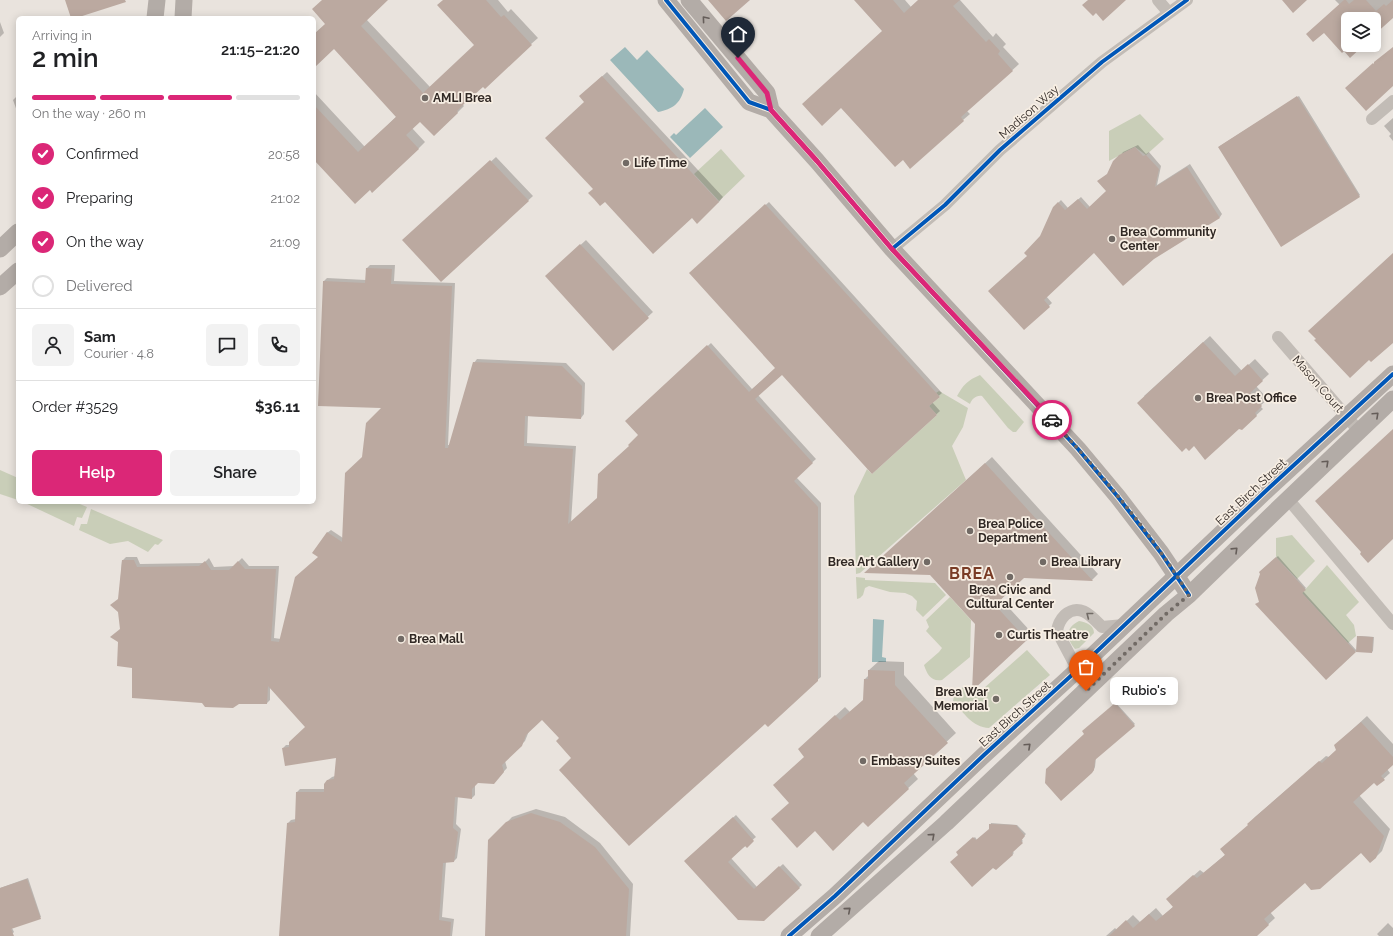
<!DOCTYPE html>
<html lang="en">
<head>
<meta charset="utf-8">
<style>
  :root { --surface:#fff; --page:#f2f2f2; --text:#202124; --muted:#757577; --line:#e0e0e0; --accent:#db2777 }
  body { margin:0; font-family:Raleway,sans-serif; background:var(--page); color:var(--text); height:100vh; display:flex; flex-direction:column; font-size:15px; white-space:nowrap }
  * { box-sizing:border-box; margin:0 }
  p { font-size:13px; color:var(--muted) }
  .icon { flex:none; width:22px; height:22px; fill:none; stroke:currentColor; stroke-width:2; stroke-linecap:round; stroke-linejoin:round }
  .map { position:relative; flex:1; overflow:hidden }
  .details { position:absolute; left:16px; top:16px; width:300px; height:488px; display:flex; flex-direction:column; background:var(--surface); border-radius:6px; box-shadow:0 2px 10px #0003 }
  .details>* { flex:none }
  .buttons { position:absolute; left:1341px; top:12px; display:grid; gap:8px }
  .buttons a { display:grid; place-items:center; width:40px; height:40px; border-radius:6px; background:var(--surface); box-shadow:0 2px 10px #0003; font-size:20px }
  .pin { position:absolute; display:grid; place-items:center; width:34px; height:34px; color:#fff; margin:-41px -17px; border-radius:50% 50% 50% 0; rotate:-45deg; box-shadow:0 0 4px #0007 }
  .pin .icon { rotate:45deg }
  .courier { position:absolute; display:grid; place-items:center; width:40px; height:40px; margin:-20px; border:3px solid #db2777; border-radius:50%; background:#fff; color:#222; box-shadow:0 1px 5px #0007 }
  .bubble { position:absolute; height:28px; border-radius:6px; background:var(--surface); box-shadow:0 2px 10px #0003; font-size:13px; font-weight:600; line-height:28px; text-align:center }
  .summary em { font-style:normal; font-weight:600 }
  .summary div { display:flex; flex-direction:column-reverse }
  .summary { display:flex; align-items:center; justify-content:space-between; height:68px; padding:0 16px }
  h1 { font-size:26px; font-weight:600; line-height:30px }
  .bar { display:grid; grid-template-columns:repeat(4,1fr); gap:6px 4px; align-content:center; height:48px; padding:0 16px }
  .bar i { height:5px; border-radius:3px; background:var(--line) }
  .bar .selected { background:var(--accent) }
  .bar p { grid-column:span 4 }
  .line { display:flex; align-items:center; gap:10px; padding:0 16px; border-top:1px solid var(--line) }
  .line div { flex:1 }
  .round { display:grid; place-items:center; flex:none; width:42px; height:42px; border-radius:6px; background:var(--page) }
  ol { padding:0 16px; list-style:none }
  li { display:flex; align-items:center; gap:12px; height:44px }
  li p { margin-inline-start:auto }
  li .icon { padding:4px; border-radius:50%; background:var(--accent); color:#fff; stroke-width:4 }
  li:last-child { color:var(--muted) }
  li i { width:22px; height:22px; border:2px solid var(--line); border-radius:50% }
  .action { display:flex; gap:8px; margin-top:auto; padding:8px 16px }
  .action a { flex:1; height:46px; border-radius:6px; background:var(--accent); color:#fff; font-size:16px; font-weight:600; line-height:46px; text-align:center }
  .action a+a { background:var(--page); color:var(--text) }
  .map>svg:first-child { display:block }
  .green { fill:#c9ceb8 }
  .water { fill:#9bb8b9 }
  .shadow { fill:#0003 }
  .building { fill:#bba9a0 }
  .lines { fill:none; stroke-linecap:round; stroke-linejoin:round }
  .street { stroke:#c2bcb6; stroke-width:12 }
  .secondary { stroke:#b3aca7; stroke-width:17 }
  .cycleway-casing { stroke:#f7eee3; stroke-width:6 }
  .cycleway { stroke:#0057b8; stroke-width:4 }
  .oneway { stroke:#655d59 }
  .oneway2 { stroke:#726b66 }
  .done { stroke:#716a65; stroke-width:4; stroke-dasharray:0 7.2 }
  .route { stroke:#db2777; stroke-width:5 }
  .poi-dot { fill:#716a65; stroke:#f7eee3; stroke-width:1.5 }
  .labels { text-anchor:middle; stroke-width:3.5; stroke-linejoin:round; paint-order:stroke }
  .poi-label { font-size:12px; font-weight:bold; fill:#312925; stroke:#f7eee3; text-anchor:start }
  .street-label { font-size:12px; fill:#312925; stroke:#f7eee3 }
  .district-label { font-size:16px; font-weight:bold; letter-spacing:1px; fill:#793b25; stroke:#f7eee3 }
</style>
</head>
<body>
<div class="map">
<svg width="1393" height="936" viewBox="0 0 1393 936">
  <rect width="100%" height="100%" fill="#e9e3dd"/>
  <path class="green" d="M1140 114 1164 139 1146 155 1135 147 1109 161V131Z
    M721 149 745 176 719 201 694 174Z
    M980 375 1024 422 1016 432H1013L1008 428 982 396C976 395 972 399 970 404L957 396C963 385 968 380 980 375Z
    M939 391 968 408 963 427 952 446 966 480 860 573 856 574 854 496 867 469 872 474 937 415 929 406 940 397 936 393Z
    M0 470 18 478V500L0 494Z
    M23 502H75L87 507 82 518 77 517 74 526Z
    M91 509 163 540 158 545 155 544 148 552 128 541 110 544 79 530 81 524H87Z
    M1292 535 1315 561 1297 579 1276 557V538Z
    M1327 565 1359 602 1346 615 1354 625 1356 636 1348 643 1302 593Z
    M856 577 865 578V580L935 583 946 595 923 617 916 610 917 601 912 596 905 593 890 592 869 586 865 588 863 595 860 598 857 599Z
    M950 597 971 620 970 657 942 680C931 682 927 674 924 665L939 652 942 648 926 631 929 627 926 620Z
    M1079 621C1086 622 1094 625 1094 633L1079 648 1075 649C1066 638 1065 628 1079 621Z
    M1027 650 1050 675 989 728C972 727 964 713 953 701L954 696 963 687 971 688V692L975 696Z"/>
  <path class="water" d="M625 47 637 60 647 50 684 89C680 104 673 109 658 112L610 60Z
    M705 108 723 127 690 158 670 137 674 133 676 135Z
    M873 619 884 620 882 657 886 658V662H872Z"/>
  <path class="shadow" d="M323 0H387L366 19 430 87 476 45 444 0H498L508 12 511 9 538 38 462 104 464 106 458 112 420 120 412 128 425 142 418 149 314 159V92L365 147 397 116 334 48 314 66V33L315 34 326 24Z
    M856 0H905L911 7 919 0H960L993 37 996 33 1006 44 1003 47 1019 64 967 111 970 114 963 120Z
    M1335 0H1393V16L1374 34V19H1348V45H1362L1344 50 1340 5Z
    M0 22 4 33 0 37Z
    M607 72 723 197 719 202 692 217 594 189 585 92Z
    M18 95V114L13 100Z
    M1299 96 1360 195 1359 196 1220 146Z
    M1393 118V141L1389 136 1391 134 1384 126Z
    M1138 145 1146 154 1149 152 1161 166 1157 185 1190 164 1222 214 1220 217 1094 252 1046 296 1052 303 1024 329 1028 256 1041 237 1054 207 1061 200 1068 208 1081 197 1090 207 1108 191 1099 181 1109 173 1123 152Z
    M496 157 533 196 441 281 408 236Z
    M769 202 942 393 932 402 940 411 872 473 782 374 758 395 816 459 796 477 821 503V677L765 723 573 758 560 738 542 718 529 731 525 741 505 761 507 768 497 779 477 782 475 785V795L472 798 458 796 456 824 461 829 457 858 454 861 446 862 442 917 454 919 452 936H280L288 823 291 820 296 819 297 792 300 789H325L328 780 332 777 335 776 337 757 283 748 286 745H290L307 727 270 687V700L267 703 202 702 121 629 119 599 122 561 126 557H137L140 564 204 563 209 558 214 567 234 566 242 558 249 566H279L274 638 281 639 319 556 327 533 331 530 343 538 363 457 383 407 323 282 327 278 366 280 367 268 370 265H395L394 281 455 283 448 445H450L474 363 477 359 566 363 585 383 584 414 581 418 528 416 527 443 576 446 571 523 598 498 639 435 626 421 711 343 752 389 776 368 694 270Z
    M586 240 653 312 613 349 551 272Z
    M1210 336 1242 371 1255 359 1269 374 1256 386 1268 399 1260 406 1263 409 1241 429 1238 428 1194 445 1144 396Z
    M992 457 1098 574 1092 580 1024 577 1001 599 1032 633 1026 639 976 623 931 574 872 567Z
    M1278 556 1306 588 1303 591 1357 651 1358 637 1360 636 1374 637 1373 651 1372 652 1356 651 1326 679 1260 602V572Z
    M879 661 904 662V675L956 733 913 773 918 779 868 825 863 820 790 802 805 756 809 740 845 707 850 712 864 700 865 679 869 675V670Z
    M1116 703 1135 724 1096 758 1095 767 1093 771 1085 730Z
    M1367 716 1393 744V764L1387 769 1390 773 1377 785 1374 782 1359 795 1390 829 1382 851 1375 858 1361 852 1305 881 1270 912 1275 918 1256 936H1106L1115 928 1117 930 1133 915 1140 922 1156 908 1163 916 1174 906V893L1200 870 1204 873 1226 854 1255 817 1326 756 1329 757 1337 750 1342 739Z
    M536 809 565 817 600 843 633 884 630 936H486L489 841 512 817Z
    M736 815 756 837 731 858 757 887 783 864 802 885 763 920 685 861Z
    M991 823 1017 825 1026 834 1021 839 1023 841 1012 851 1014 853 996 869 959 855 957 852 975 837 977 840 990 829Z
    M28 878 41 917 12 928 14 932 13 933 5 936H0V888Z
    M1388 923 1393 928V936H1379L1377 934Z"/>
  <path class="building" d="M65 0H125L126 2 76 18H71Z
    M322 0H388L361 26 423 93 474 45 437 5 443 0H486L501 17 504 15 532 45 485 89 483 87 465 103 457 111 458 113 434 136 420 122 406 135 419 149 372 193 370 190 355 204 314 160V105L358 152 396 117 334 49 314 68V34L325 24 312 9Z
    M708 0H750L726 21Z
    M854 0H893L904 13 918 0H960L953 6 986 42 989 39 1000 51 998 54 1013 71 961 117 964 121 910 169 903 160 895 167 841 108 822 126 802 104 882 31Z
    M1088 0H1126L1103 21 1096 13 1093 16 1082 5Z
    M1282 0H1307L1293 13Z
    M1344 0H1346L1349 4 1354 0H1366L1376 11 1384 4 1386 6 1393 0V18L1374 35V19H1348V45H1364L1350 58 1344 51 1342 53 1324 33 1313 42 1306 34Z
    M1393 47V86L1366 111 1345 88 1373 63 1374 64V62Z
    M602 76 719 202 697 224 692 218 653 254 605 202 600 206 594 199 588 193 593 189 545 138 584 102 579 96Z
    M1297 96 1360 197 1281 247 1218 147Z
    M1135 147 1143 156 1146 155 1159 169 1155 187 1187 167 1220 218 1154 259 1123 286 1094 253 1044 300 1050 307 1024 330 988 291 1027 256 1024 253 1040 236 1053 207 1058 202 1065 210 1078 199 1087 209 1106 191 1097 181 1107 174 1113 161 1119 155Z
    M490 160 529 201 441 282 402 240Z
    M765 204 940 397 929 406 937 415 872 474 782 375 755 399 813 463 794 481 818 507V681L768 727 765 724 629 846 559 770 571 758 556 741 559 738 542 720 526 735 522 746 502 765 504 772 494 784 478 783 472 789V799L455 797 453 828 458 832 454 862 443 863 439 920 451 922 450 936H279L287 823 295 822 296 792H324V784L327 780 334 779 336 758 285 766 282 748 289 747V742L305 727 268 686 267 704H239L233 708 205 707 202 703 132 698V668L117 666 118 642 110 637 120 629 118 612 110 605 118 599 122 560H134L137 567 199 566 205 561 211 570H229L238 561 245 569H276L271 641 279 642 295 577 318 557 312 553 327 532 342 542 345 473 362 457 366 423 381 408 318 406 323 281 365 283 366 268 392 269 391 284 452 286 445 448H448L473 362 562 366 582 386 581 419 525 416 524 446 573 449 568 524 597 498 598 474 629 446 628 445 638 435 625 421 707 345 749 392 775 368 689 273Z
    M580 244 649 318 613 351 545 276Z
    M1393 253V343L1371 362 1369 360 1350 378 1314 340 1316 339 1308 331Z
    M1203 342 1235 376 1248 364 1263 381 1250 393 1262 406 1255 413 1257 416 1242 430 1239 429 1205 460 1194 446 1189 451 1186 448 1182 452 1137 403Z
    M1393 429V539L1368 563 1360 554 1361 552 1315 501Z
    M985 463 1093 581 1024 578 995 605 1027 640 972 691 975 624 930 575 864 573Z
    M1276 557 1306 590 1302 593 1356 652 1357 636 1373 637 1372 653 1356 652 1326 680 1255 604 1259 602 1255 588 1260 574 1259 572Z
    M868 670 895 671V685L948 743 904 783 909 789 868 827 863 822 833 851 815 831 797 848 771 819 789 803 773 785 804 757 798 749 835 715 840 720 863 700 864 679H868Z
    M1115 703 1135 726 1095 760 1094 770 1092 773 1061 801 1045 783 1046 769 1084 734 1082 731Z
    M1361 722 1393 757V765L1381 776 1385 780 1377 786 1374 783 1353 802 1384 836 1376 858 1370 863 1361 853 1320 889 1311 890 1305 883 1264 919 1269 925 1257 936H1109L1126 920 1133 928 1149 914 1156 921 1173 907 1166 899 1193 875 1197 878 1225 855 1220 849 1248 825 1247 824 1319 761 1322 763 1336 750 1334 745Z
    M531 813 560 822 595 847 629 889 626 936H485L488 840 506 822Z
    M733 817 754 841 747 848 745 846 728 862 754 889 779 866 800 888 764 921 738 920 684 861Z
    M989 824 1016 825 1025 836 1021 841 1023 843 1012 853 1013 855 996 870 993 868 972 887 950 862 958 855 956 852 973 837 976 840 989 829Z
    M27 879 41 919 11 929 14 936H0V888Z"/>
  <g class="lines">
    <path class="street" d="M1158 0 1169 13
      M1372 119 1393 101
      M892 249 945 205 1000 150 1102 62 1187 0
      M1278 337 1359 431
      M1288 499 1393 624
      M1073 674 1075 665 1057 631C1058 624 1060 620 1065 615 1080 602 1092 617 1102 627L1124 625"/>
    <path class="secondary" d="M666 0 749 102 771 110 817 161 892 249 1078 449 1118 497 1161 553 1189 595
      M689 0 767 93 771 110
      M155 18 157 0
      M183 18 184 0
      M0 249 18 232
      M0 287 18 271
      M789 936 835 896 984 755 1073 674 1270 487 1393 374
      M819 936 946 823 1166 614 1189 595 1288 499 1393 399"/>
    <g class="cycleway-casing">
      <path id="cycleway" d="M666 0 749 102 771 110 817 161 892 249 1078 449 1118 497 1161 553 1189 595
        M892 249 945 205 1000 150 1102 62 1187 0
        M789 936 835 896 984 755 1073 674 1270 487 1393 374"/>
    </g>
    <use href="#cycleway" class="cycleway"/>
  </g>
  <defs><path id="oneway-chevron" d="M-2-3.5L2.5 0L-2 3.5" fill="none" stroke-width="1.6" stroke-linecap="round" stroke-linejoin="round"/></defs>
  <g class="oneway">
    <use href="#oneway-chevron" transform="translate(705 19) rotate(-130)"/>
    <use href="#oneway-chevron" transform="translate(1376 415) rotate(-43)"/>
    <use href="#oneway-chevron" transform="translate(1326 463) rotate(-43)"/>
    <use href="#oneway-chevron" transform="translate(1235 550) rotate(-44)"/>
    <use href="#oneway-chevron" transform="translate(1028 746) rotate(-43)"/>
    <use href="#oneway-chevron" transform="translate(932 836) rotate(-42)"/>
    <use href="#oneway-chevron" transform="translate(848 910) rotate(-41)"/>
  </g>
  <use class="oneway2" href="#oneway-chevron" transform="translate(1089 615) rotate(-142)"/>
  <g class="lines">
    <path class="done" d="M1052 420C1102 475 1150 532 1189 595L1166 614 1086 691"/>
    <path class="route" d="M738 58 767 93 771 110 817 161 892 249 1052 420"/>
  </g>
  <g class="poi-dot">
    <circle cx="425" cy="98" r="4"/>
    <circle cx="626" cy="163" r="4"/>
    <circle cx="1112" cy="239" r="4"/>
    <circle cx="1198" cy="398" r="4"/>
    <circle cx="970" cy="531" r="4"/>
    <circle cx="927" cy="562" r="4"/>
    <circle cx="1043" cy="562" r="4"/>
    <circle cx="1010" cy="577" r="4"/>
    <circle cx="999" cy="635" r="4"/>
    <circle cx="401" cy="639" r="4"/>
    <circle cx="996" cy="699" r="4"/>
    <circle cx="863" cy="761" r="4"/>
  </g>
  <g class="labels">
    <g class="poi-label">
      <text x="433" y="102">AMLI Brea</text>
      <text x="634" y="167">Life Time</text>
      <text x="1120" y="236">Brea Community<tspan x="1120" dy="14">Center</tspan></text>
      <text x="1206" y="402">Brea Post Office</text>
      <text x="978" y="528">Brea Police<tspan x="978" dy="14">Department</tspan></text>
      <text x="919" y="566" text-anchor="end">Brea Art Gallery</text>
      <text x="1051" y="566">Brea Library</text>
      <text x="1010" y="594" text-anchor="middle">Brea Civic and<tspan x="1010" dy="14">Cultural Center</tspan></text>
      <text x="1007" y="639">Curtis Theatre</text>
      <text x="409" y="643">Brea Mall</text>
      <text x="988" y="696" text-anchor="end">Brea War<tspan x="988" dy="14">Memorial</tspan></text>
      <text x="871" y="765">Embassy Suites</text>
    </g>
    <g class="street-label">
      <text transform="translate(1029 112) rotate(-41)" y="4">Madison Way</text>
      <text transform="translate(1318 384) rotate(49)" y="4">Mason Court</text>
      <text transform="translate(1251 492) rotate(-43)" y="4">East Birch Street</text>
      <text transform="translate(1015 714) rotate(-42)" y="4">East Birch Street</text>
    </g>
    <g class="district-label">
      <text x="972" y="579">BREA</text>
    </g>
  </g>
</svg>
<div class="buttons">
<a><svg class="icon" aria-label="layers" viewBox="0 0 24 24"><path d="M12 4l9 5-9 5-9-5zM3 14l9 5 9-5"/></svg></a>
</div>
<div class="pin" style="left:1086px;top:691px;background:#ea580c"><svg class="icon" aria-label="bag" viewBox="0 0 24 24"><path d="M5 8h14l-1 12H6zM9 8a3 3 0 0 1 6 0"/></svg></div>
<div class="pin" style="left:738px;top:58px;background:#1f2937"><svg class="icon" aria-label="home" viewBox="0 0 24 24"><path d="M3 11l9-7 9 7M6 9v11h12V9"/></svg></div>
<div class="courier" style="left:1052px;top:420px"><svg class="icon" aria-label="car" viewBox="0 0 24 24"><path d="M5 17H2v-5l4-1 3-4h7l3 4 3 1v5h-3M9 17h6M6 11h13"/><circle cx="7" cy="17" r="2"/><circle cx="17" cy="17" r="2"/></svg></div>
<div class="bubble" style="left:1110px;top:677px;width:68px">Rubio's</div>
<section class="details">
<div class="summary"><div><h1>2 min</h1><p>Arriving in</p></div><em>21:15–21:20</em></div>
<div class="bar"><i class="selected"></i><i class="selected"></i><i class="selected"></i><i></i><p>On the way · 260 m</p></div>
<ol>
<li><svg class="icon" aria-label="check" viewBox="0 0 24 24"><path d="M5 12l5 5 9-10"/></svg>Confirmed<p>20:58</p></li>
<li><svg class="icon" aria-label="check" viewBox="0 0 24 24"><path d="M5 12l5 5 9-10"/></svg>Preparing<p>21:02</p></li>
<li><svg class="icon" aria-label="check" viewBox="0 0 24 24"><path d="M5 12l5 5 9-10"/></svg>On the way<p>21:09</p></li>
<li><i></i>Delivered</li>
</ol>
<div class="line" style="height:72px"><a class="round"><svg class="icon" aria-label="person" viewBox="0 0 24 24"><circle cx="12" cy="8" r="4"/><path d="M4 21q1-7 8-7t8 7"/></svg></a><div><b>Sam</b><p>Courier · 4.8</p></div><a class="round"><svg class="icon" aria-label="chat" viewBox="0 0 24 24"><path d="M4 5h16v11H9l-5 4z"/></svg></a><a class="round"><svg class="icon" aria-label="phone" viewBox="0 0 24 24"><path d="M5 4h4l2 5-3 2q2 4 5 5l2-3 5 2v4C11 20 4 13 5 4z"/></svg></a></div>
<div class="line" style="height:52px"><div>Order #3529</div><b>$36.11</b></div>
<div class="action"><a>Help</a><a>Share</a></div>
</section>
</div>
</body>
</html>
